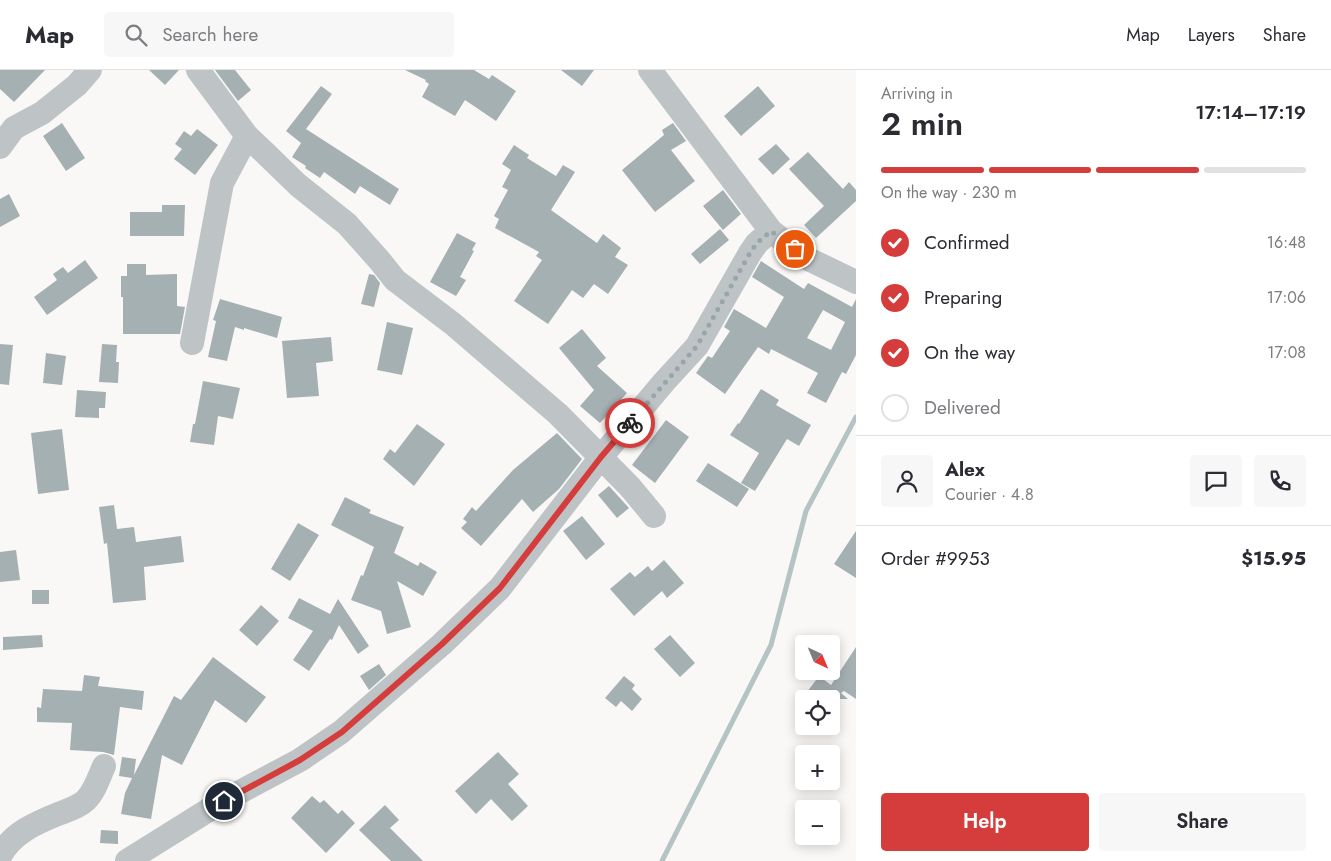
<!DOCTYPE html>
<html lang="en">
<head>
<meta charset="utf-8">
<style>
  :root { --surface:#fff; --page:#f7f7f7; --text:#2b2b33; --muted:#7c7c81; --line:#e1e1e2; --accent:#d43d3b }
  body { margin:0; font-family:Jost,sans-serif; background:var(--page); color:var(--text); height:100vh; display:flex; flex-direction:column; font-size:19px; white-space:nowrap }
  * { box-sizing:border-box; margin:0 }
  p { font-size:16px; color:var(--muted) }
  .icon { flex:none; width:28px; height:28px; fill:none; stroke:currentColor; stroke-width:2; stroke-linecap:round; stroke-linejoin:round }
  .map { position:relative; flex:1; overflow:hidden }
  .panel { display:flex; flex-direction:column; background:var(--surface); width:475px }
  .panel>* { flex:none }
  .needle { width:32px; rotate:136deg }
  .buttons { position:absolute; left:795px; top:565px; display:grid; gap:10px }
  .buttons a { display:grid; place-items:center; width:45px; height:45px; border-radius:5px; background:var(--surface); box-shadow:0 2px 12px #0003; font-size:25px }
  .pin { position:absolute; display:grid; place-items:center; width:42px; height:42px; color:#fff; margin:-21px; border:2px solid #fff; border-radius:50%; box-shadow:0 1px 5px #0007 }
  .courier { position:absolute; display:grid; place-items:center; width:50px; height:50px; margin:-25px; border:4px solid #d43d3b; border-radius:50%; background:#fff; color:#222; box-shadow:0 1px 6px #0007 }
  .head em { font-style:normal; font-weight:600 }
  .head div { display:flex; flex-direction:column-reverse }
  .head { display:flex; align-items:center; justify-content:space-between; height:85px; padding:0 25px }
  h1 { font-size:32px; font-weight:600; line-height:38px }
  .bar { display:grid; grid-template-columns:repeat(4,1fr); gap:8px 5px; align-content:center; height:60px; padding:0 25px }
  .bar i { height:6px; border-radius:4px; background:var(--line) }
  .bar .selected { background:var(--accent) }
  .bar p { grid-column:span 4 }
  .line { display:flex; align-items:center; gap:12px; padding:0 25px; border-top:1px solid var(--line) }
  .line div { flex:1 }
  .round { display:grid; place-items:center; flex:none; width:52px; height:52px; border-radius:5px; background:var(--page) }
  ol { padding:0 25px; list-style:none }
  li { display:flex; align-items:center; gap:15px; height:55px }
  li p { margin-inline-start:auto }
  li .icon { padding:5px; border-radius:50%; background:var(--accent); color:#fff; stroke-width:4 }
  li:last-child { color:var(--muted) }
  li i { width:28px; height:28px; border:2px solid var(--line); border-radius:50% }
  .button { display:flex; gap:10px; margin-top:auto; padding:10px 25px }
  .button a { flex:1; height:58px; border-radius:5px; background:var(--accent); color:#fff; font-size:20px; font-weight:600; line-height:58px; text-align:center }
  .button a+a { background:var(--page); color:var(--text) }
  header { display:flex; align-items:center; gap:30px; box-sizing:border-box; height:70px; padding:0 25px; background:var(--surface); border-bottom:1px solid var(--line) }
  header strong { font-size:24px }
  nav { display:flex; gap:28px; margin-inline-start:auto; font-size:18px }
  .search { width:350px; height:45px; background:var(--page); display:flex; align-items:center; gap:12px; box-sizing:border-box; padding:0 18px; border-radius:5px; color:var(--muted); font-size:19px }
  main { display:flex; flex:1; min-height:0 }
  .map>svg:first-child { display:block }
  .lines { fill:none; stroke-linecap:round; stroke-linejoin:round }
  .stream { stroke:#b4c4c4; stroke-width:5 }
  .building { fill:#a5b0b3; fill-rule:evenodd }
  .minor { stroke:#bec4c6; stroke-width:24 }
  .done { stroke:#99a6a9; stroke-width:5; stroke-dasharray:0 9 }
  .route { stroke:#d43d3b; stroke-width:6 }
</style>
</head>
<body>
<header>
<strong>Map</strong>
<div class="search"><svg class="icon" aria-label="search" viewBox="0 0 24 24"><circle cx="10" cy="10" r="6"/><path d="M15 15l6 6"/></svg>Search here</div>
<nav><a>Map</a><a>Layers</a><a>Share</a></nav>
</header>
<main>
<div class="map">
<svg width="856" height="791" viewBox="0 0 856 791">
  <rect width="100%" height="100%" fill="#f9f8f6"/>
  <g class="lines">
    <path class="stream" d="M662 791 771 575 806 441 856 347"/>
  </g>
  <path class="building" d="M0 0H45L14 32 0 19Z
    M149 0H179L165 15Z
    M215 0H235L251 20 238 31Z
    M405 0H474L489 9 492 5 516 21 496 51 465 30 455 46 422 27 429 14 425 11 426 10Z
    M561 0H594L582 16Z
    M321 16 332 24 306 59 399 119 390 135 360 116 355 124 324 102 320 108 305 98 306 96 292 87 301 73 286 61Z
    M758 16 775 36 741 66 724 46Z
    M62 53 85 88 66 101 43 66Z
    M673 53 686 71 671 80 695 111 655 142 622 100 664 65 662 60Z
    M197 59 218 75 195 105 174 89 182 79 175 74 184 61 191 66Z
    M776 74 790 89 773 105 758 89Z
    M514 75 529 85 527 88 556 106 563 95 575 102 551 140 597 173 603 164 621 178 615 187 628 195 608 224 594 214 583 228 572 220 548 254 514 231 542 190 536 186 539 182 495 158 499 149 494 146 508 120 502 117 511 100 502 94Z
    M808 82 843 119 849 112 856 120V131L816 168 804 155 824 136 789 99Z
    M723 120 741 144 723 160 703 136Z
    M9 124 20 146 0 157V129Z
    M162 135H185L184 166H130V142H162Z
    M720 159 729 170 700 194 691 184Z
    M457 163 476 173 472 180 474 181 460 207 466 210 456 226 430 212Z
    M85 190 98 208 47 245 34 227 57 210 53 204 63 197 68 203Z
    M761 191 804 219 808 213 852 237 856 229V285L846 304 842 302 826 333 807 323 818 303 771 279 769 284 758 277 725 324 696 303 708 286 712 288 730 261 724 257 734 239 766 258 784 227 752 207ZM823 240 845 252 831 280 807 268Z
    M127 194H146V205L177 204V236L185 237 180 264H123V227H121V206H127Z
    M369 204 374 205 380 213 374 237 361 234Z
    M220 229 282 247 277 268 244 258V260L235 257 227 291 208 287 216 251 213 250Z
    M387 252 413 258 402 305 377 300Z
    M582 259 606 288 597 296 627 323 600 353 580 336 594 320 559 278Z
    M331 267 333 291 316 293 319 326 287 328 282 271Z
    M0 274 13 275 9 315 0 314Z
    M102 274 117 275 116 292H119L118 313 99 312Z
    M46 283 66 286 62 315 43 313Z
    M203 311 240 318 233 349 218 346 214 375 190 372 193 354H195Z
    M761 319 779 330 776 335 811 355 799 376 787 369 755 421 741 413 759 383 730 365 738 353 739 354Z
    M77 320 106 322 105 338H99V348L75 347Z
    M666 350 689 367 655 413 632 395Z
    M417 354 445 374 414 416 383 389 390 379 395 383Z
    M62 359 69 420 38 424 31 363Z
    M557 363 582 389 559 419 533 442 522 429 481 476 461 458 467 452 463 449 472 437 476 441 513 400Z
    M708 393 749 419 737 437 696 411Z
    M609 416 629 438 617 448 598 425Z
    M345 427 371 440 369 443 404 457 394 483 418 496 420 492 437 502 423 526 397 511 411 557 387 564 381 541 351 530 361 505 363 506 374 477 331 455Z
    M114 435 117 459 134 457 136 472 181 466 184 492 144 497 146 530 113 533 107 473 104 474 99 437Z
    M582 446 605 474 586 490 563 461Z
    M298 453 319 465 290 511 271 499Z
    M856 461V508L834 494Z
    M16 480 20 510 0 512V482Z
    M664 490 684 513 667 528 662 521 634 546 610 519 630 502 635 507 648 496 652 501Z
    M32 520H49V534H32Z
    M299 528 330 544 338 529 369 576 358 584 339 555 332 570 330 569 309 601 293 590 313 561 288 548Z
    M261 535 279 551 257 576 239 560Z
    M42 565 43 577 3 580V567Z
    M670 565 695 593 680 607 654 579Z
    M856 577V629L844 621 841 623 848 629H815L807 622 819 606 831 615Z
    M213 587 266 627 246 653 215 630 182 695 162 685 151 749 121 744 125 723 132 708 119 706 122 687 136 689 134 705 174 626 181 630Z
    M379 594 386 605 369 620 360 606Z
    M84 605 100 607 98 616 144 621 142 640 120 637 114 685 103 682 70 680 72 653 37 652V637L41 638 43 619 82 621Z
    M624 606 635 615 632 619 642 629 632 641 621 631 616 637 605 628Z
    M498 682 519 704 508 714 528 736 512 751 491 729 476 744 455 721Z
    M312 726 320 733 324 730 338 744 342 740 355 753 326 783 291 748Z
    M385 735 399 750 390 758 423 791H391L359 760Z
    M101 760 118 761V774L100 773Z"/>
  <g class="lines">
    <path class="minor" d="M198 0 247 66 264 82 298 115 347 154 380 191 395 210 453 254 558 344 630 417 654 446
      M650 0 771 161 806 188 856 212
      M0 77 14 58 42 43 77 15 90 0
      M192 273 222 113 247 66
      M0 786C12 763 36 753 58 744 68 740 79 737 86 730 95 721 99 707 104 696
      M127 791 223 731 300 690 341 662 442 574 500 518 601 387 664 312 697 276 750 183 757 173 771 161"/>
  </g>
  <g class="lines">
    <path class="done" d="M630 353 697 276 750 183 757 173 771 161 795 179"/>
    <path class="route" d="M224 731 300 690 342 662 442 574 500 518 601 387 630 353"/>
  </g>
</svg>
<div class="buttons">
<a><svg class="needle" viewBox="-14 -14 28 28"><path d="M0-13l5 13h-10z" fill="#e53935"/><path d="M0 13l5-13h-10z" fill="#7c7c81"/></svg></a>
<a><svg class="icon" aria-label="locate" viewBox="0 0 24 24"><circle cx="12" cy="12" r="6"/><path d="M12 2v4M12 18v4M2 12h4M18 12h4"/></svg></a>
<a>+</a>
<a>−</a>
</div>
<div class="pin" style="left:795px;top:179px;background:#ea580c"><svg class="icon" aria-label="bag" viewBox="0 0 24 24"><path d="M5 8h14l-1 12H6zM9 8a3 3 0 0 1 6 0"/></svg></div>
<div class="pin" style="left:224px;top:731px;background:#1f2937"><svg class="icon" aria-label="home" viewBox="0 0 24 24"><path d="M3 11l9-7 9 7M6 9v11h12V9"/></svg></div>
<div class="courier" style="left:630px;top:353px"><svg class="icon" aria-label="bike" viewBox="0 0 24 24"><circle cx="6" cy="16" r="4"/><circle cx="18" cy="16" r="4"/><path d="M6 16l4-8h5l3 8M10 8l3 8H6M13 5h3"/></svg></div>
</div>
<section class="panel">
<div class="head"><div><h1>2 min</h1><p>Arriving in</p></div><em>17:14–17:19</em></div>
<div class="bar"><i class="selected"></i><i class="selected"></i><i class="selected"></i><i></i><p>On the way · 230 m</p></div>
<ol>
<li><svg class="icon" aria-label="check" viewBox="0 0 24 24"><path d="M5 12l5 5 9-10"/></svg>Confirmed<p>16:48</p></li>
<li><svg class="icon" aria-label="check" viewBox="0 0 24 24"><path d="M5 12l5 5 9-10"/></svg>Preparing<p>17:06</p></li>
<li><svg class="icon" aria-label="check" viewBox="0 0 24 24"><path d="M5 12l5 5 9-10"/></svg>On the way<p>17:08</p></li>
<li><i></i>Delivered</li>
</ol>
<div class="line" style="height:90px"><a class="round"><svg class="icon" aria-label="person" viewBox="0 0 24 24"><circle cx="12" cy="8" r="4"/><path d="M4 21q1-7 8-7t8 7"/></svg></a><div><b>Alex</b><p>Courier · 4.8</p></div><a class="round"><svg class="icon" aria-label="chat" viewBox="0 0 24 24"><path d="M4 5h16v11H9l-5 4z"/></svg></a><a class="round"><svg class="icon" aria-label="phone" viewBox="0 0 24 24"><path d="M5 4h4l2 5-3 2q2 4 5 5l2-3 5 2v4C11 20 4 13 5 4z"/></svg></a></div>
<div class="line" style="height:65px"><div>Order #9953</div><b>$15.95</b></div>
<div class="button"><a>Help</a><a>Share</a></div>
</section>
</main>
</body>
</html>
